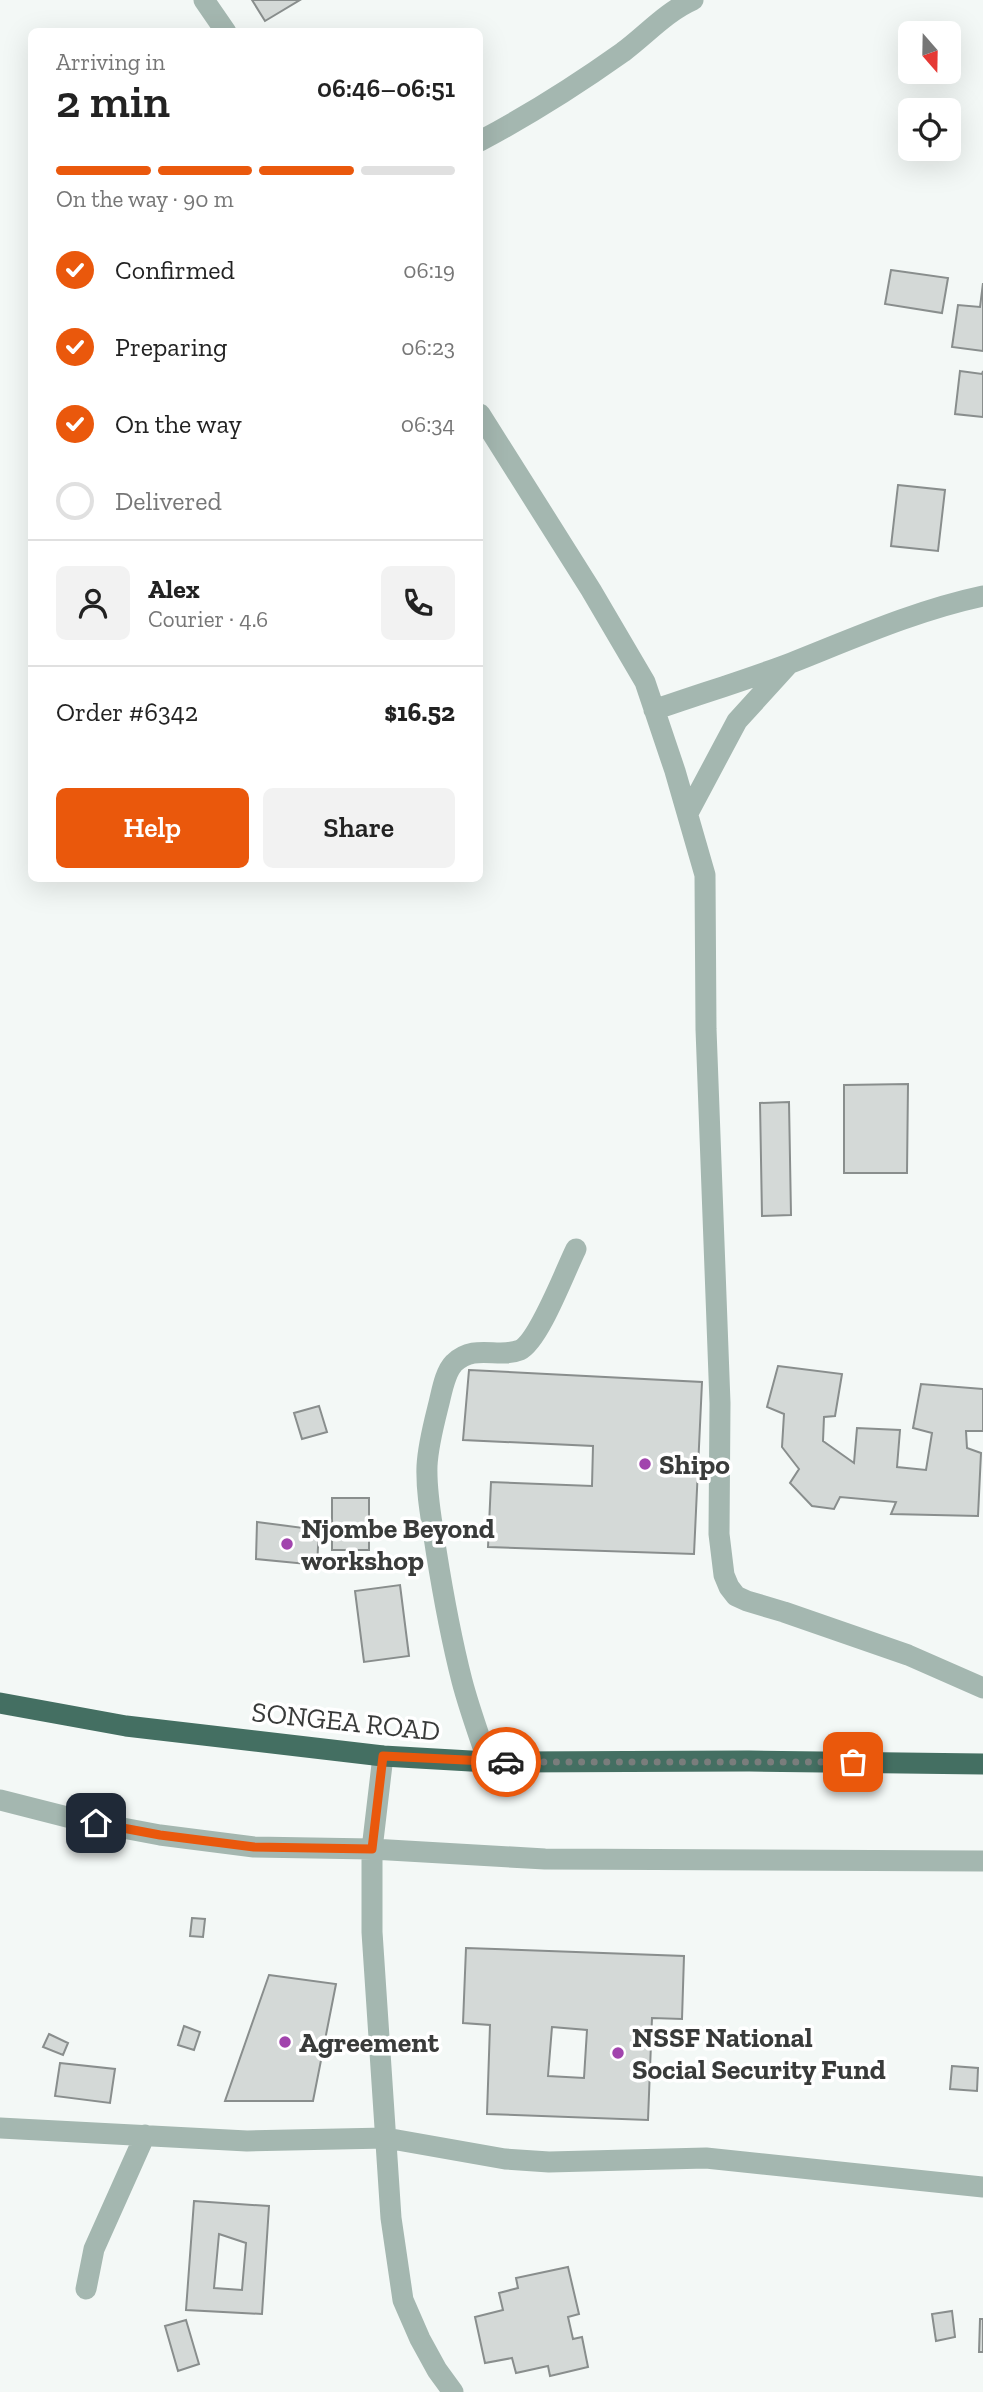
<!DOCTYPE html>
<html lang="en">
<head>
<meta charset="utf-8">
<style>
  :root { --surface:#fff; --page:#f2f2f2; --text:#222; --muted:#767676; --line:#e0e0e0; --accent:#ea580c }
  body { margin:0; font-family:"Zilla Slab",serif; background:var(--page); color:var(--text); height:100vh; display:flex; flex-direction:column; font-size:26px; white-space:nowrap }
  * { box-sizing:border-box; margin:0 }
  p { font-size:23px; color:var(--muted) }
  .icon { flex:none; width:38px; height:38px; fill:none; stroke:currentColor; stroke-width:2; stroke-linecap:round; stroke-linejoin:round }
  .map { position:relative; flex:1; overflow:hidden }
  .panel { position:absolute; left:28px; top:28px; width:455px; height:854px; display:flex; flex-direction:column; background:var(--surface); border-radius:10px; box-shadow:0 7px 28px #0002 }
  .panel>* { flex:none }
  .needle { width:46px; rotate:160deg }
  .fabs { position:absolute; left:898px; top:21px; display:grid; gap:14px }
  .fabs a { display:grid; place-items:center; width:63px; height:63px; border-radius:10px; background:var(--surface); box-shadow:0 7px 28px #0002; font-size:35px }
  .pin { position:absolute; display:grid; place-items:center; width:60px; height:60px; color:#fff; margin:-30px; border-radius:14px; box-shadow:0 4px 10px #0006 }
  .courier { position:absolute; display:grid; place-items:center; width:70px; height:70px; margin:-35px; border:5px solid #ea580c; border-radius:50%; background:#fff; color:#222; box-shadow:0 2px 9px #0007 }
  .headline em { font-style:normal; font-weight:600 }
  .headline div { display:flex; flex-direction:column-reverse }
  .headline { display:flex; align-items:center; justify-content:space-between; height:119px; padding:0 28px }
  h1 { font-size:46px; font-weight:600; line-height:52px }
  .bar { display:grid; grid-template-columns:repeat(4,1fr); gap:10px 7px; align-content:center; height:84px; padding:0 28px }
  .bar i { height:9px; border-radius:5px; background:var(--line) }
  .bar .on { background:var(--accent) }
  .bar p { grid-column:span 4 }
  .line { display:flex; align-items:center; gap:18px; padding:0 28px; border-top:2px solid var(--line) }
  .line div { flex:1 }
  .round { display:grid; place-items:center; flex:none; width:74px; height:74px; border-radius:10px; background:var(--page) }
  ol { padding:0 28px; list-style:none }
  li { display:flex; align-items:center; gap:21px; height:77px }
  li p { margin-inline-start:auto }
  li .icon { padding:7px; border-radius:50%; background:var(--accent); color:#fff; stroke-width:4 }
  li:last-child { color:var(--muted) }
  li i { width:38px; height:38px; border:4px solid var(--line); border-radius:50% }
  .action { display:flex; gap:14px; margin-top:auto; padding:14px 28px }
  .action a { flex:1; height:80px; border-radius:10px; background:var(--accent); color:#fff; font-size:28px; font-weight:600; line-height:80px; text-align:center }
  .action a+a { background:var(--page); color:var(--text) }
  .map>svg:first-child { display:block }
  .building { fill:#d4d9d7; stroke:#898e8d; stroke-width:2; fill-rule:evenodd }
  .lines { fill:none; stroke-linecap:round; stroke-linejoin:round }
  .minor { stroke:#a4b7b0; stroke-width:21 }
  .highway { stroke:#446f62; stroke-width:21 }
  .done { stroke:#7a7d7c; stroke-width:7; stroke-dasharray:0 12.6 }
  .route { stroke:#ea580c; stroke-width:9 }
  .poi-dot { fill:#a144ad; stroke:#fff; stroke-width:2.5 }
  .labels { text-anchor:middle; stroke-width:7; stroke-linejoin:round; paint-order:stroke }
  .poi-label { font-size:28px; font-weight:bold; fill:#393b3a; stroke:#fff; text-anchor:start }
  .street-label { font-size:28px; fill:#393b3a; stroke:#fff }
</style>
</head>
<body>
<div class="map">
<svg width="983" height="2392" viewBox="0 0 983 2392">
  <rect width="100%" height="100%" fill="#f3f8f6"/>
  <path class="building" d="M252 0H300L265 21Z
    M891 270 948 278 942 313 885 304Z
    M983 283V351L952 347 958 305 980 307Z
    M960 371 982 374 983 371V417L955 414Z
    M898 485 945 490 938 551 891 546Z
    M908 1084 907 1173H844V1085Z
    M789 1102 791 1215 762 1216 760 1103Z
    M778 1366 842 1374 835 1416 824 1417 823 1441 854 1463 857 1428 900 1430 897 1467 926 1470 932 1433 913 1428 921 1384 983 1389V1431H966L967 1448 981 1453 978 1516 891 1514 896 1502 840 1497 834 1509 812 1506 790 1483 799 1469 782 1447 784 1414 767 1407Z
    M469 1370 702 1382 694 1554 488 1547 491 1482 592 1486 593 1446 463 1440Z
    M319 1406 327 1432 302 1439 294 1413Z
    M332 1498H369V1550H332Z
    M257 1522 319 1530 317 1565 256 1559Z
    M400 1585 409 1656 364 1662 355 1591Z
    M192 1918 205 1919 203 1937 190 1936Z
    M466 1948 684 1956 682 2019 652 2018 648 2120 487 2114 490 2025 463 2023ZM552 2027 587 2030 584 2078 548 2076Z
    M269 1975 336 1984 313 2101H225Z
    M184 2026 200 2032 194 2050 178 2045Z
    M49 2034 68 2043 63 2055 43 2047Z
    M60 2063 115 2069 110 2103 55 2096Z
    M952 2066 978 2068 977 2091 950 2089Z
    M194 2201 269 2206 262 2314 186 2310ZM219 2234 246 2243 242 2290 214 2288Z
    M568 2267 579 2314 568 2317 573 2339 582 2337 588 2367 550 2376 548 2366 516 2373 512 2358 485 2363 475 2317 503 2310 499 2293 518 2288 516 2278Z
    M952 2311 955 2337 936 2341 932 2314Z
    M980 2319H983V2352H979Z
    M186 2320 199 2364 178 2371 165 2326Z"/>
  <g class="lines">
    <path class="minor" d="M204 0 226 32
      M480 141C529 115 578 84 623 52 647 34 666 12 693 0
      M480 414 591 590 645 682 675 771 705 875 706 1029 720 1403 719 1534 724 1575 729 1587 736 1596 747 1601 784 1612 908 1655 983 1688
      M654 710C700 694 746 680 791 663 854 638 917 610 983 596
      M688 813 737 721 787 666
      M383 1756 372 1849V1932L391 2218 403 2300 420 2339 437 2370 453 2392
      M488 1762C479 1735 469 1708 462 1681 451 1638 443 1594 436 1550 432 1522 426 1494 427 1466 428 1445 434 1423 439 1403 442 1391 445 1372 454 1363 475 1343 498 1359 520 1350 539 1341 565 1271 576 1249
      M0 1800 75 1819 160 1835 254 1847 372 1849 545 1859 983 1861
      M0 2128 247 2141 386 2138 505 2159 549 2162 706 2158 983 2187
      M86 2289 94 2249 145 2135"/>
    <path class="highway" d="M0 1703 126 1726 383 1756 488 1762 749 1761 983 1764"/>
  </g>
  <g class="lines">
    <path class="done" d="M506 1762H853"/>
    <path class="route" d="M96 1823 160 1835 254 1847 372 1849 383 1756 506 1762"/>
  </g>
  <g class="poi-dot">
    <circle cx="645" cy="1464" r="7"/>
    <circle cx="287" cy="1544" r="7"/>
    <circle cx="285" cy="2042" r="7"/>
    <circle cx="618" cy="2053" r="7"/>
  </g>
  <g class="labels">
    <g class="poi-label">
      <text x="659" y="1474">Shipo</text>
      <text x="301" y="1538">Njombe Beyond<tspan x="301" dy="32">workshop</tspan></text>
      <text x="632" y="2047">NSSF National<tspan x="632" dy="32">Social Security Fund</tspan></text>
      <text x="299" y="2052">Agreement</text>
    </g>
    <g class="street-label">
      <text transform="translate(346 1721) rotate(6)" y="10">SONGEA ROAD</text>
    </g>
  </g>
</svg>
<div class="fabs">
<a><svg class="needle" viewBox="-14 -14 28 28"><path d="M0-13l5 13h-10z" fill="#e53935"/><path d="M0 13l5-13h-10z" fill="#767676"/></svg></a>
<a><svg class="icon" aria-label="locate" viewBox="0 0 24 24"><circle cx="12" cy="12" r="6"/><path d="M12 2v4M12 18v4M2 12h4M18 12h4"/></svg></a>
</div>
<div class="pin" style="left:853px;top:1762px;background:#ea580c"><svg class="icon" aria-label="bag" viewBox="0 0 24 24"><path d="M5 8h14l-1 12H6zM9 8a3 3 0 0 1 6 0"/></svg></div>
<div class="pin" style="left:96px;top:1823px;background:#1f2937"><svg class="icon" aria-label="home" viewBox="0 0 24 24"><path d="M3 11l9-7 9 7M6 9v11h12V9"/></svg></div>
<div class="courier" style="left:506px;top:1762px"><svg class="icon" aria-label="car" viewBox="0 0 24 24"><path d="M5 17H2v-5l4-1 3-4h7l3 4 3 1v5h-3M9 17h6M6 11h13"/><circle cx="7" cy="17" r="2"/><circle cx="17" cy="17" r="2"/></svg></div>
<section class="panel">
<div class="headline"><div><h1>2 min</h1><p>Arriving in</p></div><em>06:46–06:51</em></div>
<div class="bar"><i class="on"></i><i class="on"></i><i class="on"></i><i></i><p>On the way · 90 m</p></div>
<ol>
<li><svg class="icon" aria-label="check" viewBox="0 0 24 24"><path d="M5 12l5 5 9-10"/></svg>Confirmed<p>06:19</p></li>
<li><svg class="icon" aria-label="check" viewBox="0 0 24 24"><path d="M5 12l5 5 9-10"/></svg>Preparing<p>06:23</p></li>
<li><svg class="icon" aria-label="check" viewBox="0 0 24 24"><path d="M5 12l5 5 9-10"/></svg>On the way<p>06:34</p></li>
<li><i></i>Delivered</li>
</ol>
<div class="line" style="height:126px"><a class="round"><svg class="icon" aria-label="person" viewBox="0 0 24 24"><circle cx="12" cy="8" r="4"/><path d="M4 21q1-7 8-7t8 7"/></svg></a><div><b>Alex</b><p>Courier · 4.6</p></div><a class="round"><svg class="icon" aria-label="phone" viewBox="0 0 24 24"><path d="M5 4h4l2 5-3 2q2 4 5 5l2-3 5 2v4C11 20 4 13 5 4z"/></svg></a></div>
<div class="line" style="height:91px"><div>Order #6342</div><b>$16.52</b></div>
<div class="action"><a>Help</a><a>Share</a></div>
</section>
</div>
</body>
</html>
